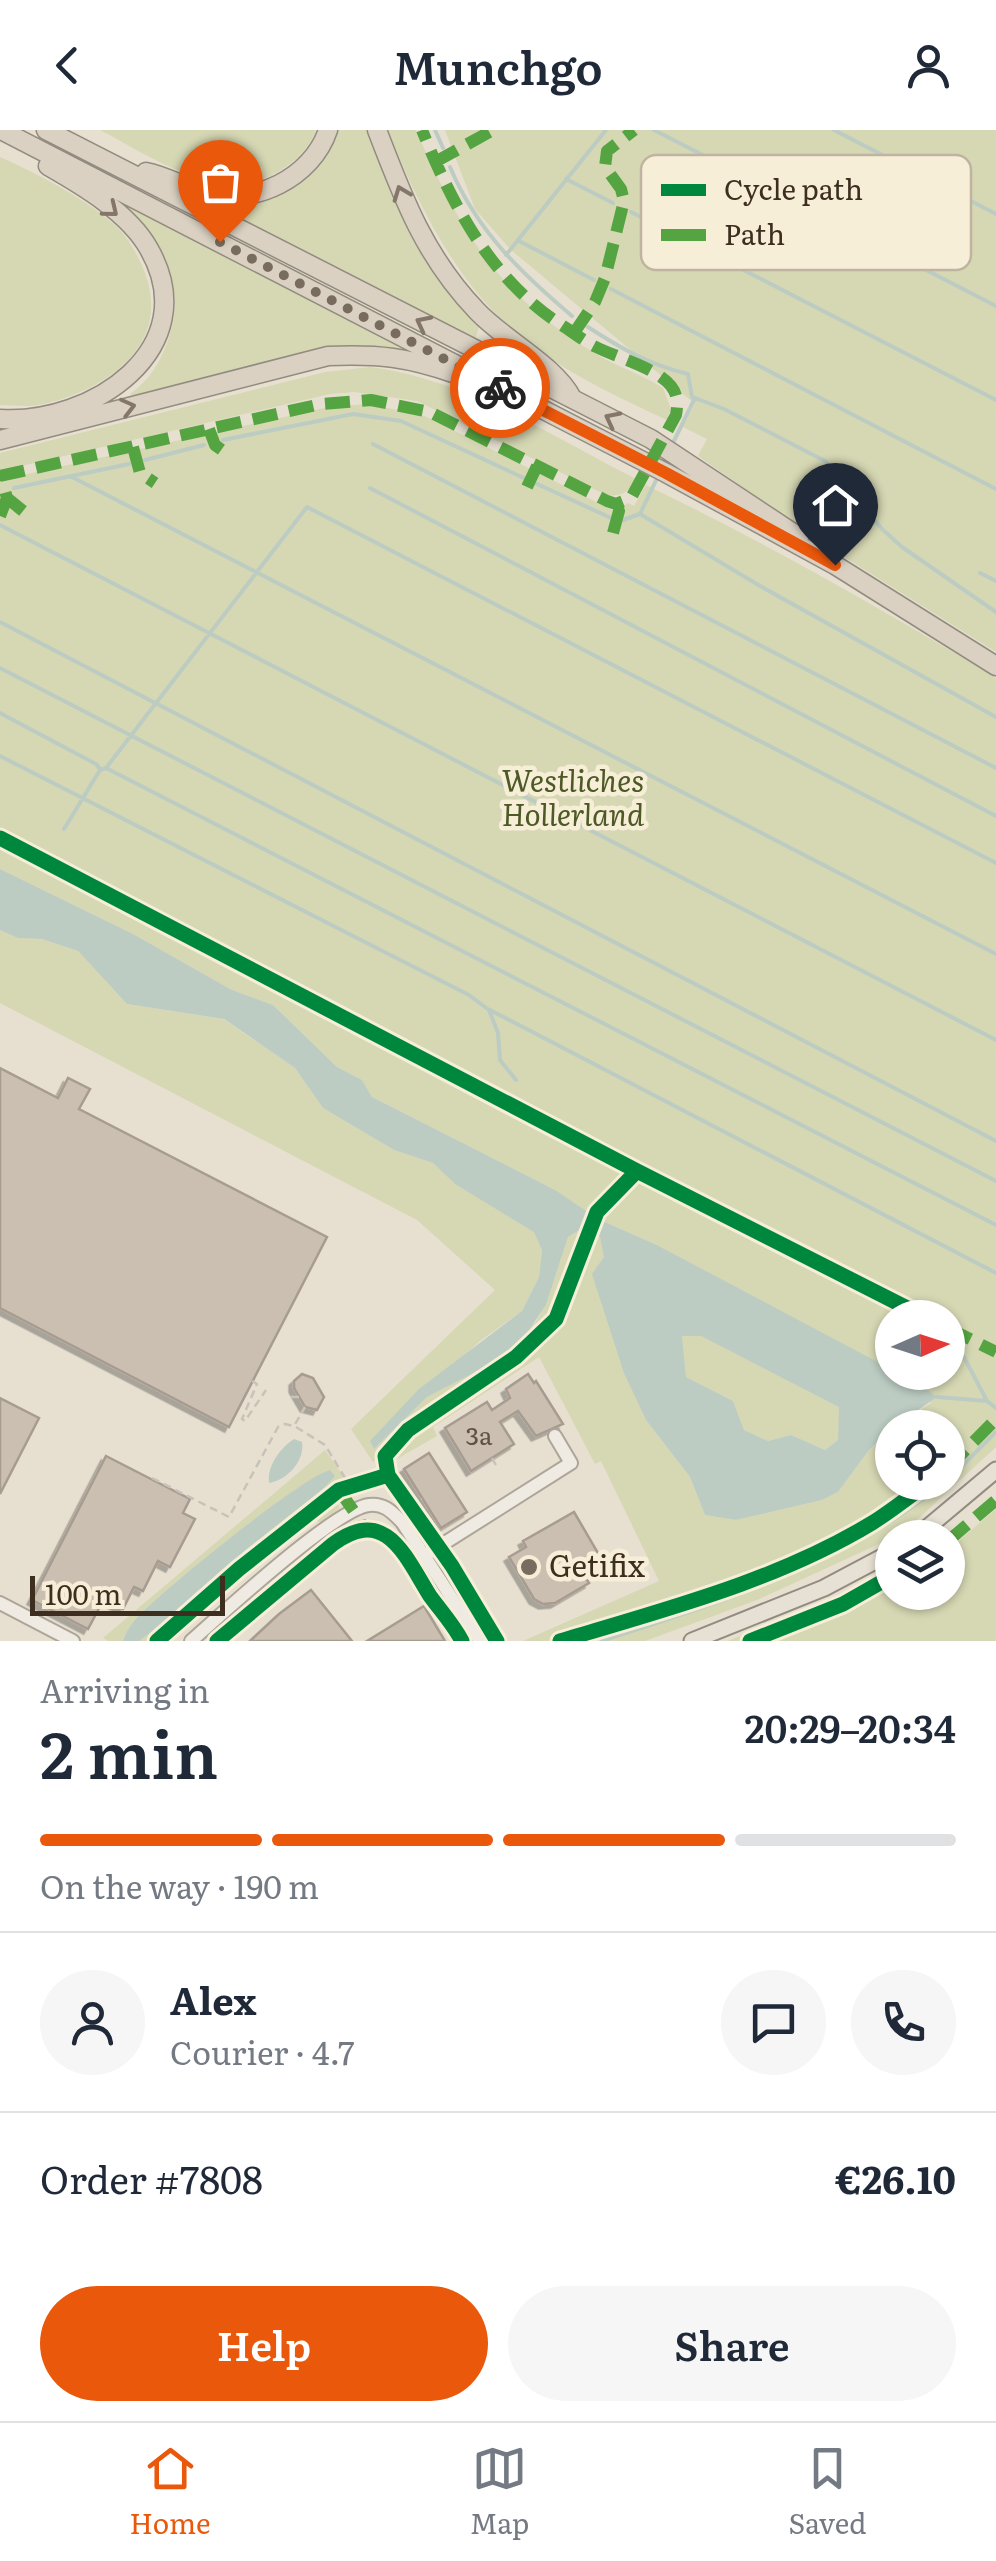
<!DOCTYPE html>
<html lang="en">
<head>
<meta charset="utf-8">
<style>
  :root { --surface:#fff; --page:#f6f6f7; --text:#1f2937; --muted:#747a83; --line:#e0e1e3; --accent:#ea580c }
  body { margin:0; font-family:Literata,serif; background:var(--page); color:var(--text); height:100vh; display:flex; flex-direction:column; font-size:38px; white-space:nowrap }
  * { box-sizing:border-box; margin:0 }
  p { font-size:32px; color:var(--muted) }
  .icon { flex:none; width:55px; height:55px; fill:none; stroke:currentColor; stroke-width:2; stroke-linecap:round; stroke-linejoin:round }
  .map { position:relative; height:1511px; overflow:hidden }
  .details { display:flex; flex-direction:column; background:var(--surface); flex:1 }
  .details>* { flex:none }
  .needle { width:65px; rotate:87deg }
  .fabs { position:absolute; left:875px; top:1170px; display:grid; gap:20px }
  .fabs a { display:grid; place-items:center; width:90px; height:90px; border-radius:50%; background:var(--surface); box-shadow:0 2px 8px #0004; font-size:50px }
  .scale { position:absolute; left:30px; bottom:25px; width:195px; box-sizing:border-box; padding-left:10px; border:5px solid #3d2e20; border-top:0; font-size:28px; line-height:35px; white-space:nowrap; color:#3d2e20; -webkit-text-stroke:8px #f7eed8; paint-order:stroke }
  .pin { position:absolute; display:grid; place-items:center; width:85px; height:85px; color:#fff; margin:-102px -42px; border-radius:50% 50% 50% 0; rotate:-45deg; box-shadow:0 0 10px #0007 }
  .pin .icon { rotate:45deg }
  .courier { position:absolute; display:grid; place-items:center; width:100px; height:100px; margin:-50px; border:8px solid #ea580c; border-radius:50%; background:#fff; color:#222; box-shadow:0 2px 12px #0007 }
  .overview em { font-style:normal; font-weight:600 }
  .overview div { display:flex; flex-direction:column-reverse }
  .overview { display:flex; align-items:center; justify-content:space-between; height:170px; padding:0 40px }
  h1 { font-size:65px; font-weight:600; line-height:75px }
  .bar { display:grid; grid-template-columns:repeat(4,1fr); gap:15px 10px; align-content:center; height:120px; padding:0 40px }
  .bar i { height:12px; border-radius:8px; background:var(--line) }
  .bar .selected { background:var(--accent) }
  .bar p { grid-column:span 4 }
  .line { display:flex; align-items:center; gap:25px; padding:0 40px; border-top:2px solid var(--line) }
  .line div { flex:1 }
  .round { display:grid; place-items:center; flex:none; width:105px; height:105px; border-radius:52px; background:var(--page) }
  .action { display:flex; gap:20px; margin-top:auto; padding:20px 40px }
  .action a { flex:1; height:115px; border-radius:60px; background:var(--accent); color:#fff; font-size:40px; font-weight:600; line-height:115px; text-align:center }
  .action a+a { background:var(--page); color:var(--text) }
  header { display:flex; justify-content:space-between; align-items:center; height:130px; padding:0 40px; background:var(--surface); font-size:45px; font-weight:600 }
  .dock { display:flex; justify-content:space-around; align-items:center; height:140px; border-top:2px solid var(--line); background:var(--surface); font-size:28px; color:var(--muted) }
  .dock a { display:grid; justify-items:center; gap:5px }
  .dock .selected { color:var(--accent) }
  .map>svg:first-child { display:block }
  .green { fill:#d6d7b3 }
  .water { fill:#bcccc2; fill-rule:evenodd }
  .lines { fill:none; stroke-linecap:round; stroke-linejoin:round }
  .stream { stroke:#bcccc2; stroke-width:4 }
  .building { fill:#cbbfb2; stroke:#a89c90; stroke-width:2.5; filter:url(#shadow) }
  .minor-casing { stroke:#ada599; stroke-width:16 }
  .major-casing { stroke:#928b80; stroke-width:19 }
  .highway-casing { stroke:#928b80; stroke-width:21 }
  .path { stroke:#c8c2b9; stroke-width:2.5; stroke-dasharray:8 5; stroke-linecap:butt }
  .minor { stroke:#efebe3; stroke-width:12 }
  .major { stroke:#e6e1d4; stroke-width:15 }
  .highway { stroke:#dad1c2; stroke-width:18 }
  .quiet { stroke:#54a441; stroke-width:12; stroke-dasharray:25 12; stroke-linecap:butt }
  .cycleway-casing { stroke:#f7eed8; stroke-width:21 }
  .cycleway { stroke:#00873e; stroke-width:15 }
  .oneway { stroke:#847769 }
  .done { stroke:#786c5e; stroke-width:10; stroke-dasharray:0 18 }
  .route { stroke:#ea580c; stroke-width:12 }
  .poi-dot { fill:#786c5e; stroke:#f7eed8; stroke-width:4 }
  .labels { text-anchor:middle; stroke-width:9; stroke-linejoin:round; paint-order:stroke }
  .number-label { font-size:25px; fill:#605244 }
  .park-label { font-size:30px; font-style:italic; fill:#4d5a26; stroke:#f7eed8 }
  .poi-label { font-size:30px; fill:#3d2e20; stroke:#f7eed8; text-anchor:start }
  .key { fill:#f7eed8; stroke:#bfb4a1; stroke-width:2.5 }
  .key-label { font-size:28px; fill:#3d2e20 }
</style>
</head>
<body>
<header><svg class="icon" aria-label="back" viewBox="0 0 24 24"><path d="M15 5l-7 7 7 7"/></svg>Munchgo<svg class="icon" aria-label="person" viewBox="0 0 24 24"><circle cx="12" cy="8" r="4"/><path d="M4 21q1-7 8-7t8 7"/></svg></header>
<div class="map">
<svg width="996" height="1511" viewBox="0 0 996 1511">
  <defs>
    <filter id="shadow"><feDropShadow dx="-4.5" dy="4.5" stdDeviation="0" flood-color="#0004"/></filter>
  </defs>
  <rect width="100%" height="100%" fill="#e7e0d1"/>
  <path class="green" d="M100 0H316C312 14 299 28 287 36 227 81 156 29 100 0Z
    M336 0H368L389 58 412 103 480 194 475 209 195 66 248 72Z
    M387 0H416C462 105 499 167 601 227 621 238 643 245 663 258L671 279 667 290C622 269 578 249 538 220 462 167 422 82 387 0Z
    M445 0H996V522L836 422 698 326 707 309 683 297 695 274 510 119 475 79Z
    M0 27C38 44 89 70 119 99 130 110 141 131 146 146 171 219 101 262 39 275 26 277 13 275 0 275Z
    M89 53 427 226 387 220 137 268 130 264C151 249 161 231 169 207 193 135 137 95 89 53Z
    M370 237C466 249 551 306 636 349 628 363 621 367 606 365L417 271 354 262 330 264 0 341V323L325 242Z
    M369 274 425 286 614 381 628 373 634 376 646 355C766 413 882 479 996 548V1317L919 1388 879 1414 757 1470 645 1511H523L659 1451 601 1331 595 1334 539 1227 433 1297 437 1306 388 1334 382 1325 373 1332 351 1299 495 1160 417 1090 0 873V800L18 808 42 809 78 821 127 874 223 889 295 938 323 978 394 1020 433 1033 455 1054 534 1101 542 1119 539 1147 522 1181 481 1210 370 1311 374 1319 427 1267 495 1232 535 1193 546 1175 568 1107 583 1098 600 1106 646 1290 690 1347 705 1385 736 1390 822 1370 838 1362 869 1320 892 1300V1352H948V1298L896 1297 931 1273 921 1255 896 1243 948 1242V1188H892V1241L657 1115 598 1089 557 1061 372 967 362 950 337 937 273 875 232 860 133 804 0 739V350L329 277Z
    M682 1206H701L840 1277 838 1310 825 1320 791 1305 768 1311 744 1300 733 1271 686 1247Z
    M325 1320 346 1350 228 1440 150 1511H139L278 1393 330 1340C303 1347 155 1466 134 1491 129 1497 125 1504 123 1511H108L103 1508Z
    M334 1367 340 1378 321 1393 316 1390 236 1453 173 1511H160Z
    M996 1379V1511H771L892 1457V1462H948V1420Z
    M892 1436V1443L842 1471 743 1511H728L840 1465Z"/>
  <path class="water" d="M0 739 133 804 232 860 273 875 337 937 362 950 372 967 557 1061 598 1089 657 1115 921 1255 937 1267 892 1298 869 1320 838 1362 822 1370 736 1390 705 1385 690 1347 646 1290 624 1243 592 1144 604 1127 600 1107 583 1098 568 1107 546 1175 523 1209 495 1232 427 1267 374 1319 370 1311 419 1259 522 1181 539 1147 542 1120 534 1102 455 1054 433 1033 394 1020 323 978 295 938 224 889 127 874 78 821 42 809 18 808 0 800ZM682 1206H701L839 1277 838 1310 825 1320 791 1305 768 1311 744 1300 733 1271 686 1247Z
    M294 1309 302 1312C305 1330 288 1350 269 1353 267 1336 280 1318 294 1309Z
    M330 1340 335 1346 325 1357 248 1418 151 1502 139 1511H123C125 1504 129 1497 134 1491 155 1466 303 1346 330 1340Z"/>
  <g class="lines">
    <path class="stream" d="M435 0 443 18
      M654 0 996 176
      M834 0 996 84
      M450 37C477 101 520 142 572 186
      M566 49 613 73
      M631 82 996 270
      M519 111 594 150
      M506 125 606 0
      M611 159 996 359
      M588 197C620 218 650 235 688 244L692 267 695 268
      M695 268 724 279 825 331 882 399 902 417 996 482
      M223 310 353 284 401 291 526 349
      M373 314 996 638
      M671 317 695 268
      M145 330 204 315
      M72 347 996 824
      M535 353 611 388
      M14 358 129 334
      M370 358 996 686
      M640 384 760 456 996 587
      M620 391 640 384 659 344
      M0 395 996 910
      M980 443 996 451
      M0 492 996 1011
      M0 538 996 1051
      M0 583 96 634 100 639
      M0 626 469 865 489 880 498 903 500 930 516 950
      M106 638 996 1095
      M64 699 100 640 106 638 307 377 996 733
      M490 880 996 1143
      M958 1216 986 1269
      M937 1267 987 1271 996 1278
      M948 1350 996 1302
      M602 1511C723 1471 844 1435 945 1352"/>
  </g>
  <path class="building" d="M0 938 58 968 68 948 90 959 79 979 327 1107 229 1297 0 1178Z
    M302 1244 313 1248 324 1267 317 1280 305 1277 294 1258V1251Z
    M528 1244 534 1253 536 1251 563 1294 536 1306 518 1281 500 1292 514 1314 471 1341 445 1298 487 1272 492 1280 510 1268 506 1259Z
    M0 1268 39 1288 0 1364Z
    M429 1323 467 1382 441 1398 404 1339Z
    M106 1326 190 1369 183 1383 195 1389 170 1437 158 1431 143 1461 134 1457 123 1479 104 1469 88 1499 32 1470Z
    M574 1382 598 1423 578 1435 589 1453 555 1473 543 1474 534 1469 509 1427 526 1417 523 1411Z
    M311 1460 352 1511H250L279 1484Z
    M424 1476 445 1511H367Z"/>
  <g class="lines">
    <g class="minor-casing">
      <path id="minor" d="M424 1426 571 1333 555 1306
        M0 1473 73 1511
        M191 1511C222 1484 335 1379 369 1375 384 1373 392 1382 402 1392L480 1511"/>
    </g>
    <g class="major-casing">
      <path id="major" d="M915 1408 996 1340
        M692 1511 824 1458 892 1422"/>
    </g>
    <g class="highway-casing">
      <path id="highway" d="M1 0 666 343 835 435 996 536
        M46 0 651 309 799 407
        M377 0C403 68 425 127 477 181 504 210 555 235 572 268
        M146 42C167 46 185 58 206 63 254 76 312 48 328 0
        M0 289C91 295 206 219 149 119 129 83 83 56 48 36
        M0 310 328 226C379 224 407 227 456 244"/>
    </g>
    <path class="path" d="M252 1251 257 1254 242 1289 245 1291 266 1260
      M291 1267H299
      M296 1297 325 1315 350 1356
      M492 1328 498 1339
      M152 1348 229 1387 278 1297 285 1294 294 1296 305 1277
      M410 1376 422 1369"/>
    <use href="#minor" class="minor"/>
    <use href="#major" class="major"/>
    <use href="#highway" class="highway"/>
    <path class="quiet" d="M435 32 493 0
      M574 203 595 172 605 148 624 71 621 59 605 37 607 21 634 0
      M209 299 215 315 222 320
      M133 317 140 343 155 353
      M0 346 321 274 371 270 430 282 607 371 616 374 631 368 676 285C678 274 678 265 671 256 655 237 618 228 596 217 582 210 570 200 557 192 489 146 452 74 422 0
      M527 357 537 336
      M7 368 23 381
      M0 386 7 368 1 346
      M613 403 619 381 616 374
      M948 1198 996 1222
      M948 1338 996 1289
      M339 1360 360 1390 362 1399
      M948 1411 996 1370"/>
    <g class="cycleway-casing">
      <path id="cycleway" d="M0 708 637 1041 927 1188
        M157 1511 239 1439 339 1360 388 1345
        M217 1511 333 1414C386 1375 405 1426 430 1466 441 1481 453 1494 462 1511
        M497 1511 452 1436 388 1345 385 1326 408 1300 516 1227 556 1189 597 1082 637 1041
        M560 1511C666 1479 776 1451 872 1393 891 1381 910 1366 929 1352
        M750 1511 843 1474 892 1446"/>
    </g>
    <use href="#cycleway" class="cycleway"/>
  </g>
  <defs><path id="oneway-chevron" d="M-2-3.5L2.5 0L-2 3.5" fill="none" stroke-width="1.6" stroke-linecap="round" stroke-linejoin="round" transform="scale(2.5)"/></defs>
  <g class="oneway">
    <use href="#oneway-chevron" transform="translate(401 63) rotate(-111)"/>
    <use href="#oneway-chevron" transform="translate(111 80) rotate(39)"/>
    <use href="#oneway-chevron" transform="translate(423 193) rotate(-153)"/>
    <use href="#oneway-chevron" transform="translate(128 277) rotate(-14)"/>
    <use href="#oneway-chevron" transform="translate(612 289) rotate(-153)"/>
  </g>
  <g class="lines">
    <path class="done" d="M220 112 500 258"/>
    <path class="route" d="M500 258 666 343 835 435"/>
  </g>
  <circle class="poi-dot" cx="529" cy="1437" r="10"/>
  <g class="labels">
    <g class="number-label">
      <text x="479" y="1315">3a</text>
    </g>
    <g class="park-label">
      <text x="573" y="662">Westliches<tspan x="573" dy="34">Hollerland</tspan></text>
    </g>
    <g class="poi-label">
      <text x="549" y="1447">Getifix</text>
    </g>
  </g>
  <rect x="641" y="25" width="330" height="115" rx="15" class="key"/>
  <rect x="661" y="54" width="45" height="12" fill="#00873e"/>
  <rect x="661" y="99" width="45" height="12" fill="#54a441"/>
  <g class="key-label">
    <text x="724" y="70">Cycle path</text>
    <text x="724" y="115">Path</text>
  </g>
</svg>
<div class="fabs">
<a><svg class="needle" viewBox="-14 -14 28 28"><path d="M0-13l5 13h-10z" fill="#e53935"/><path d="M0 13l5-13h-10z" fill="#747a83"/></svg></a>
<a><svg class="icon" aria-label="locate" viewBox="0 0 24 24"><circle cx="12" cy="12" r="6"/><path d="M12 2v4M12 18v4M2 12h4M18 12h4"/></svg></a>
<a><svg class="icon" aria-label="layers" viewBox="0 0 24 24"><path d="M12 4l9 5-9 5-9-5zM3 14l9 5 9-5"/></svg></a>
</div>
<div class="scale">100 m</div>
<div class="pin" style="left:220px;top:112px;background:#ea580c"><svg class="icon" aria-label="bag" viewBox="0 0 24 24"><path d="M5 8h14l-1 12H6zM9 8a3 3 0 0 1 6 0"/></svg></div>
<div class="pin" style="left:835px;top:435px;background:#1f2937"><svg class="icon" aria-label="home" viewBox="0 0 24 24"><path d="M3 11l9-7 9 7M6 9v11h12V9"/></svg></div>
<div class="courier" style="left:500px;top:258px"><svg class="icon" aria-label="bike" viewBox="0 0 24 24"><circle cx="6" cy="16" r="4"/><circle cx="18" cy="16" r="4"/><path d="M6 16l4-8h5l3 8M10 8l3 8H6M13 5h3"/></svg></div>
</div>
<section class="details">
<div class="overview"><div><h1>2 min</h1><p>Arriving in</p></div><em>20:29–20:34</em></div>
<div class="bar"><i class="selected"></i><i class="selected"></i><i class="selected"></i><i></i><p>On the way · 190 m</p></div>
<div class="line" style="height:180px"><a class="round"><svg class="icon" aria-label="person" viewBox="0 0 24 24"><circle cx="12" cy="8" r="4"/><path d="M4 21q1-7 8-7t8 7"/></svg></a><div><b>Alex</b><p>Courier · 4.7</p></div><a class="round"><svg class="icon" aria-label="chat" viewBox="0 0 24 24"><path d="M4 5h16v11H9l-5 4z"/></svg></a><a class="round"><svg class="icon" aria-label="phone" viewBox="0 0 24 24"><path d="M5 4h4l2 5-3 2q2 4 5 5l2-3 5 2v4C11 20 4 13 5 4z"/></svg></a></div>
<div class="line" style="height:130px"><div>Order #7808</div><b>€26.10</b></div>
<div class="action"><a>Help</a><a>Share</a></div>
</section>
<nav class="dock">
<a class="selected"><svg class="icon" aria-label="home" viewBox="0 0 24 24"><path d="M3 11l9-7 9 7M6 9v11h12V9"/></svg>Home</a>
<a><svg class="icon" aria-label="map" viewBox="0 0 24 24"><path d="M3 6l6-2 6 2 6-2v14l-6 2-6-2-6 2zM9 4v14M15 6v14"/></svg>Map</a>
<a><svg class="icon" aria-label="saved" viewBox="0 0 24 24"><path d="M7 4h10v16l-5-4-5 4z"/></svg>Saved</a>
</nav>
</body>
</html>
